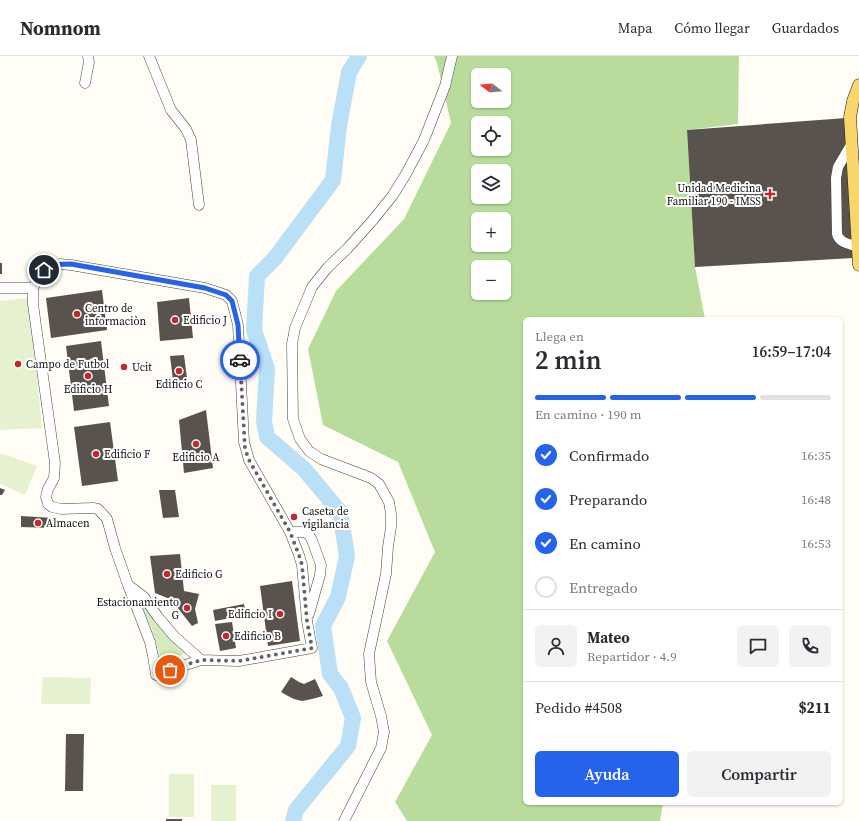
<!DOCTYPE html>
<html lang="es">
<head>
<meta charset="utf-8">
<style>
  :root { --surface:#fff; --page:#f2f2f3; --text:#2b2b33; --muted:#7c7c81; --line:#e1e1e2; --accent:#2563eb }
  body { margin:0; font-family:"Source Serif 4",serif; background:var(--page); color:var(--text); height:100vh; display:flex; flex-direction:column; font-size:15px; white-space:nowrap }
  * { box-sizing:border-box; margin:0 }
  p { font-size:13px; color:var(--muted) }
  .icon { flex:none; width:22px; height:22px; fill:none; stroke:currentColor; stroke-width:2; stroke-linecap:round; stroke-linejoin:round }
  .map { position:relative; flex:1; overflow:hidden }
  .panel { position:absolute; left:523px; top:261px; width:320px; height:488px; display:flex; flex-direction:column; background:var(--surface); border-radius:6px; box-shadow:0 1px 3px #0004 }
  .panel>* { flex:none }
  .needle { width:26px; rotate:286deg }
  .buttons { position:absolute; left:471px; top:12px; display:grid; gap:8px }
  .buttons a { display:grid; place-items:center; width:40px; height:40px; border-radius:6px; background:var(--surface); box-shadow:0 1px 3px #0004; font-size:20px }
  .pin { position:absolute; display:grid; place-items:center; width:34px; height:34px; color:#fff; margin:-17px; border:2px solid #fff; border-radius:50%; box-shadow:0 1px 4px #0007 }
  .courier { position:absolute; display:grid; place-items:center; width:40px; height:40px; margin:-20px; border:3px solid #2563eb; border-radius:50%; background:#fff; color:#222; box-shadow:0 1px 5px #0007 }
  .summary em { font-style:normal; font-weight:600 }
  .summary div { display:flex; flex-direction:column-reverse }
  .summary { display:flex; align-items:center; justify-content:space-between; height:68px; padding:0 12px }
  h1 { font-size:26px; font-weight:600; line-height:30px }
  .bar { display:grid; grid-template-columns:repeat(4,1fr); gap:6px 4px; align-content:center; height:48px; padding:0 12px }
  .bar i { height:5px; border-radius:3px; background:var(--line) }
  .bar .active { background:var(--accent) }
  .bar p { grid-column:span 4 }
  .line { display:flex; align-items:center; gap:10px; padding:0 12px; border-top:1px solid var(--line) }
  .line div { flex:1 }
  .round { display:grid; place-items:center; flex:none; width:42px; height:42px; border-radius:6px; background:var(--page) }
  ol { padding:0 12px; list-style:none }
  li { display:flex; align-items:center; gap:12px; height:44px }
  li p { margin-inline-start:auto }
  li .icon { padding:4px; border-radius:50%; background:var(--accent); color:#fff; stroke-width:4 }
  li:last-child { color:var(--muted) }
  li i { width:22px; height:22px; border:2px solid var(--line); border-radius:50% }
  .button { display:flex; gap:8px; margin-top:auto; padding:8px 12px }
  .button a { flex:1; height:46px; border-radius:6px; background:var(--accent); color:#fff; font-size:16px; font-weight:600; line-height:46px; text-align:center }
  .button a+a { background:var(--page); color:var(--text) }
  header { display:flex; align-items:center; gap:24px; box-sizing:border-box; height:56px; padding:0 20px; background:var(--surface); border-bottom:1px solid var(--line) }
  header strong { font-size:19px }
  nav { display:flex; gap:22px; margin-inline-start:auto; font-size:14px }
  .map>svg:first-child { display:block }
  .green { fill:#d5ebbd }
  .forest { fill:#b9dc9c; fill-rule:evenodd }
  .pitch { fill:#e6f2cf }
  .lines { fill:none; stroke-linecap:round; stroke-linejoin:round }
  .river { stroke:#b9e0f7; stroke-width:16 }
  .building { fill:#5a524d }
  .minor-casing { stroke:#444; stroke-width:11 }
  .major-casing { stroke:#222; stroke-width:13 }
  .minor { stroke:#fff; stroke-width:10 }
  .major { stroke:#f9d66b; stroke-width:12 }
  .done { stroke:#646461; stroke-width:4; stroke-dasharray:0 7.2 }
  .route { stroke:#2563eb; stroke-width:5 }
  .poi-dot { fill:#c4262e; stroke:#fff; stroke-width:1.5 }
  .labels { text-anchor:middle; stroke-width:4; stroke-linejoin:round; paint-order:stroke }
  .poi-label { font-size:11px; fill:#111; stroke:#fff; text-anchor:start }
</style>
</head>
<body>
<header>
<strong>Nomnom</strong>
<nav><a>Mapa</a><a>Cómo llegar</a><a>Guardados</a></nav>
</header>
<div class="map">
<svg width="859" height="765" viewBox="0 0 859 765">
  <rect width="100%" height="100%" fill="#fffdf5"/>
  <path class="green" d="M136 538 158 569 186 596C180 601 168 603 161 603L152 573Z"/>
  <path class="forest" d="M434 0H739L738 68 687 74 695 211 705 263H525V747H663L660 765H407L395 746 432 679 387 585 435 496 398 406 323 369 308 293 336 235 404 163 451 67 437 7ZM478 19H504V45H478ZM478 67H504V93H478ZM478 115H504V141H478ZM478 163H504V189H478ZM478 211H504V237H478Z"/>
  <path class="pitch" d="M29 242 42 372 0 374V245Z
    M0 397 37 410 25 439 0 428Z
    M43 621 91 622 90 648H41Z
    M169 718H194V761H169Z
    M211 729H236V765H211Z"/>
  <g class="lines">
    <path class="river" d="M293 765 296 754 348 690 353 662 341 632 330 618 323 570 338 541 347 500 340 456 304 413 267 381 264 365 267 313 254 274 257 220 275 202 333 124 339 70 349 16 359 0"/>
  </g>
  <path class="building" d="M846 62 853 202 695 211 687 74Z
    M0 207H2V218H0Z
    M102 234 107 274 51 282 46 242Z
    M189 242 193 282 160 285 157 246Z
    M101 285 109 350 74 355 66 290Z
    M184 299 188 330 174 332 170 300Z
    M206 354 213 412 184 417 179 364Z
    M110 366 118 425 82 430 74 371Z
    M0 432 5 434 2 439H0Z
    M159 434H175L179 461 163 462Z
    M291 458H296V463H291Z
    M21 460 54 462V472L21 471Z
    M180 498 184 535 199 538 195 553 198 567 192 570 177 551 175 545 155 537 150 500Z
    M292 525 300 585 268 590 260 530Z
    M244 548 246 559 215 565 213 554Z
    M232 566 236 592 220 595 215 568Z
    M291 621 299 626 304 628 315 623 323 640 312 643 302 645 294 643 288 640 281 636Z
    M66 678H84L83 735H65Z
    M166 763H182V765H166Z"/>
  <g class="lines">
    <g class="minor-casing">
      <path id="minor" d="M149 0 171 54 186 73 191 84 199 149
        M85 27 89 6 88 0
        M851 89 838 111 836 122 837 178C839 187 850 188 858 191
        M60 208 71 209 205 232 226 239 232 245 238 269 244 386 249 404 290 476 299 499 302 509 307 565 312 592 239 605 201 604 170 614 161 615 156 619 153 600 150 586 128 529 115 492 107 463 98 453 93 452 61 453 52 451 48 448 46 441 48 433 54 422 55 407 36 270 33 248V232L44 214 51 210Z
        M0 232H33
        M290 476H305L309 479 312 484 321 509 320 519 309 558
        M128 529 144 541 158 561 174 580 201 604
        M344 765 381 692 384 676 381 660 371 626 369 598 386 518 388 491 391 471V458L389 446 379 428 371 422 321 403 309 395 300 383 293 363 292 288 295 272 302 255 312 231 328 211 347 193 373 164 393 139 406 118 424 84 445 30 452 0"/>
    </g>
    <g class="major-casing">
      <path id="major" d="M859 29 853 45 850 61 859 209"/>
    </g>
    <use href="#minor" class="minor"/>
    <use href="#major" class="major"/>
  </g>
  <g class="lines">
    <path class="done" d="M170 614 201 604 239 605 312 592 307 565 302 509 299 499 290 476 249 404 245 393 240 304"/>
    <path class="route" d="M44 214C54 208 60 208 71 208L205 232 226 239 232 245 238 269 240 304"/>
  </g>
  <g class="poi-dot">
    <path d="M768 132h4v4h4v4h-4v4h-4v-4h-4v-4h4z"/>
    <circle cx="77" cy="258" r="4"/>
    <circle cx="175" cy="264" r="4"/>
    <circle cx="18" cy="308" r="4"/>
    <circle cx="124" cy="311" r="4"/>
    <circle cx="179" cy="315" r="4"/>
    <circle cx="88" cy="320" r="4"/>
    <circle cx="196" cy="388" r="4"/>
    <circle cx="96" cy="398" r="4"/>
    <circle cx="294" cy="461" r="4"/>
    <circle cx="38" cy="467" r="4"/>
    <circle cx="167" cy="518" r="4"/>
    <circle cx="187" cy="552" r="4"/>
    <circle cx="280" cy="558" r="4"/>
    <circle cx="226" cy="580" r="4"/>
  </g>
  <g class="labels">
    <g class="poi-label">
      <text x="761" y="136" text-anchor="end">Unidad Medicina<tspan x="761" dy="13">Familiar 190 - IMSS</tspan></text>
      <text x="85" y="256">Centro de<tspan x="85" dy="13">informaciòn</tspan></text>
      <text x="183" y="268">Edificio J</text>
      <text x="26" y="312">Campo de Futbol</text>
      <text x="132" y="315">Ucit</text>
      <text x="179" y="332" text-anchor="middle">Edificio C</text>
      <text x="88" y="337" text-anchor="middle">Edificio H</text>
      <text x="104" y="402">Edificio F</text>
      <text x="196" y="405" text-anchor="middle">Edificio A</text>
      <text x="302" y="459">Caseta de<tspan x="302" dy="13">vigilancia</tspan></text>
      <text x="46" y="471">Almacen</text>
      <text x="175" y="522">Edificio G</text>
      <text x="179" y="550" text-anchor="end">Estacionamiento<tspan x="179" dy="13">G</tspan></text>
      <text x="272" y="562" text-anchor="end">Edificio I</text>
      <text x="234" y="584">Edificio B</text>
    </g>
  </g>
</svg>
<div class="buttons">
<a><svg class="needle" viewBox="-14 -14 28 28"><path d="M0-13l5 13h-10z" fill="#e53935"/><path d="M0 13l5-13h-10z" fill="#7c7c81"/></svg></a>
<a><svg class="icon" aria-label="locate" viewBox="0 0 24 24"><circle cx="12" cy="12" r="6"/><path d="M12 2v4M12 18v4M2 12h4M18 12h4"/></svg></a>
<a><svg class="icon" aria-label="layers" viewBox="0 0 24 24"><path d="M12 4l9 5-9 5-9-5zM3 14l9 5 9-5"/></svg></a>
<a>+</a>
<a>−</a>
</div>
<div class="pin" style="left:170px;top:614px;background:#ea580c"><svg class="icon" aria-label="bag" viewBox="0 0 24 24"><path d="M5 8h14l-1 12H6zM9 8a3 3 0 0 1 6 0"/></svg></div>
<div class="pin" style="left:44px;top:214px;background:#1f2937"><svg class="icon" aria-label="home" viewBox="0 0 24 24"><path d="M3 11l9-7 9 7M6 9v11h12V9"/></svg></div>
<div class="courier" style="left:240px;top:304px"><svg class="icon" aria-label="car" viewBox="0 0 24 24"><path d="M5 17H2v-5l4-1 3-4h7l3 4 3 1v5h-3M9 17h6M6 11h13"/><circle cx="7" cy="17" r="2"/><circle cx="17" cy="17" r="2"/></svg></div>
<section class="panel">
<div class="summary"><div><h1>2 min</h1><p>Llega en</p></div><em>16:59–17:04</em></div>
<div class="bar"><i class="active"></i><i class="active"></i><i class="active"></i><i></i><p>En camino · 190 m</p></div>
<ol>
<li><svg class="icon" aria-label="check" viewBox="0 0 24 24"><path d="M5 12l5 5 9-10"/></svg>Confirmado<p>16:35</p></li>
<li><svg class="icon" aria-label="check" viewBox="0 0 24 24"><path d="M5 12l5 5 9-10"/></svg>Preparando<p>16:48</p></li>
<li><svg class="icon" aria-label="check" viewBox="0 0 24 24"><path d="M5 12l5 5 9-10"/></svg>En camino<p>16:53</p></li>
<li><i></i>Entregado</li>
</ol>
<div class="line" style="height:72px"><a class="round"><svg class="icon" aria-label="person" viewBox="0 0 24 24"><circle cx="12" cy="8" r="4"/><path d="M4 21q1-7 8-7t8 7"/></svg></a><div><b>Mateo</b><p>Repartidor · 4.9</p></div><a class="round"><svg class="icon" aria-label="chat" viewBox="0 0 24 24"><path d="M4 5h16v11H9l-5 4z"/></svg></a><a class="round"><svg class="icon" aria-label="phone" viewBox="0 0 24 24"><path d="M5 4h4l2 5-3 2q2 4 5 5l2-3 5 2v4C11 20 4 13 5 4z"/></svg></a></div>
<div class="line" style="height:52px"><div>Pedido #4508</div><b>$211</b></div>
<div class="button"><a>Ayuda</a><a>Compartir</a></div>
</section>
</div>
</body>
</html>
